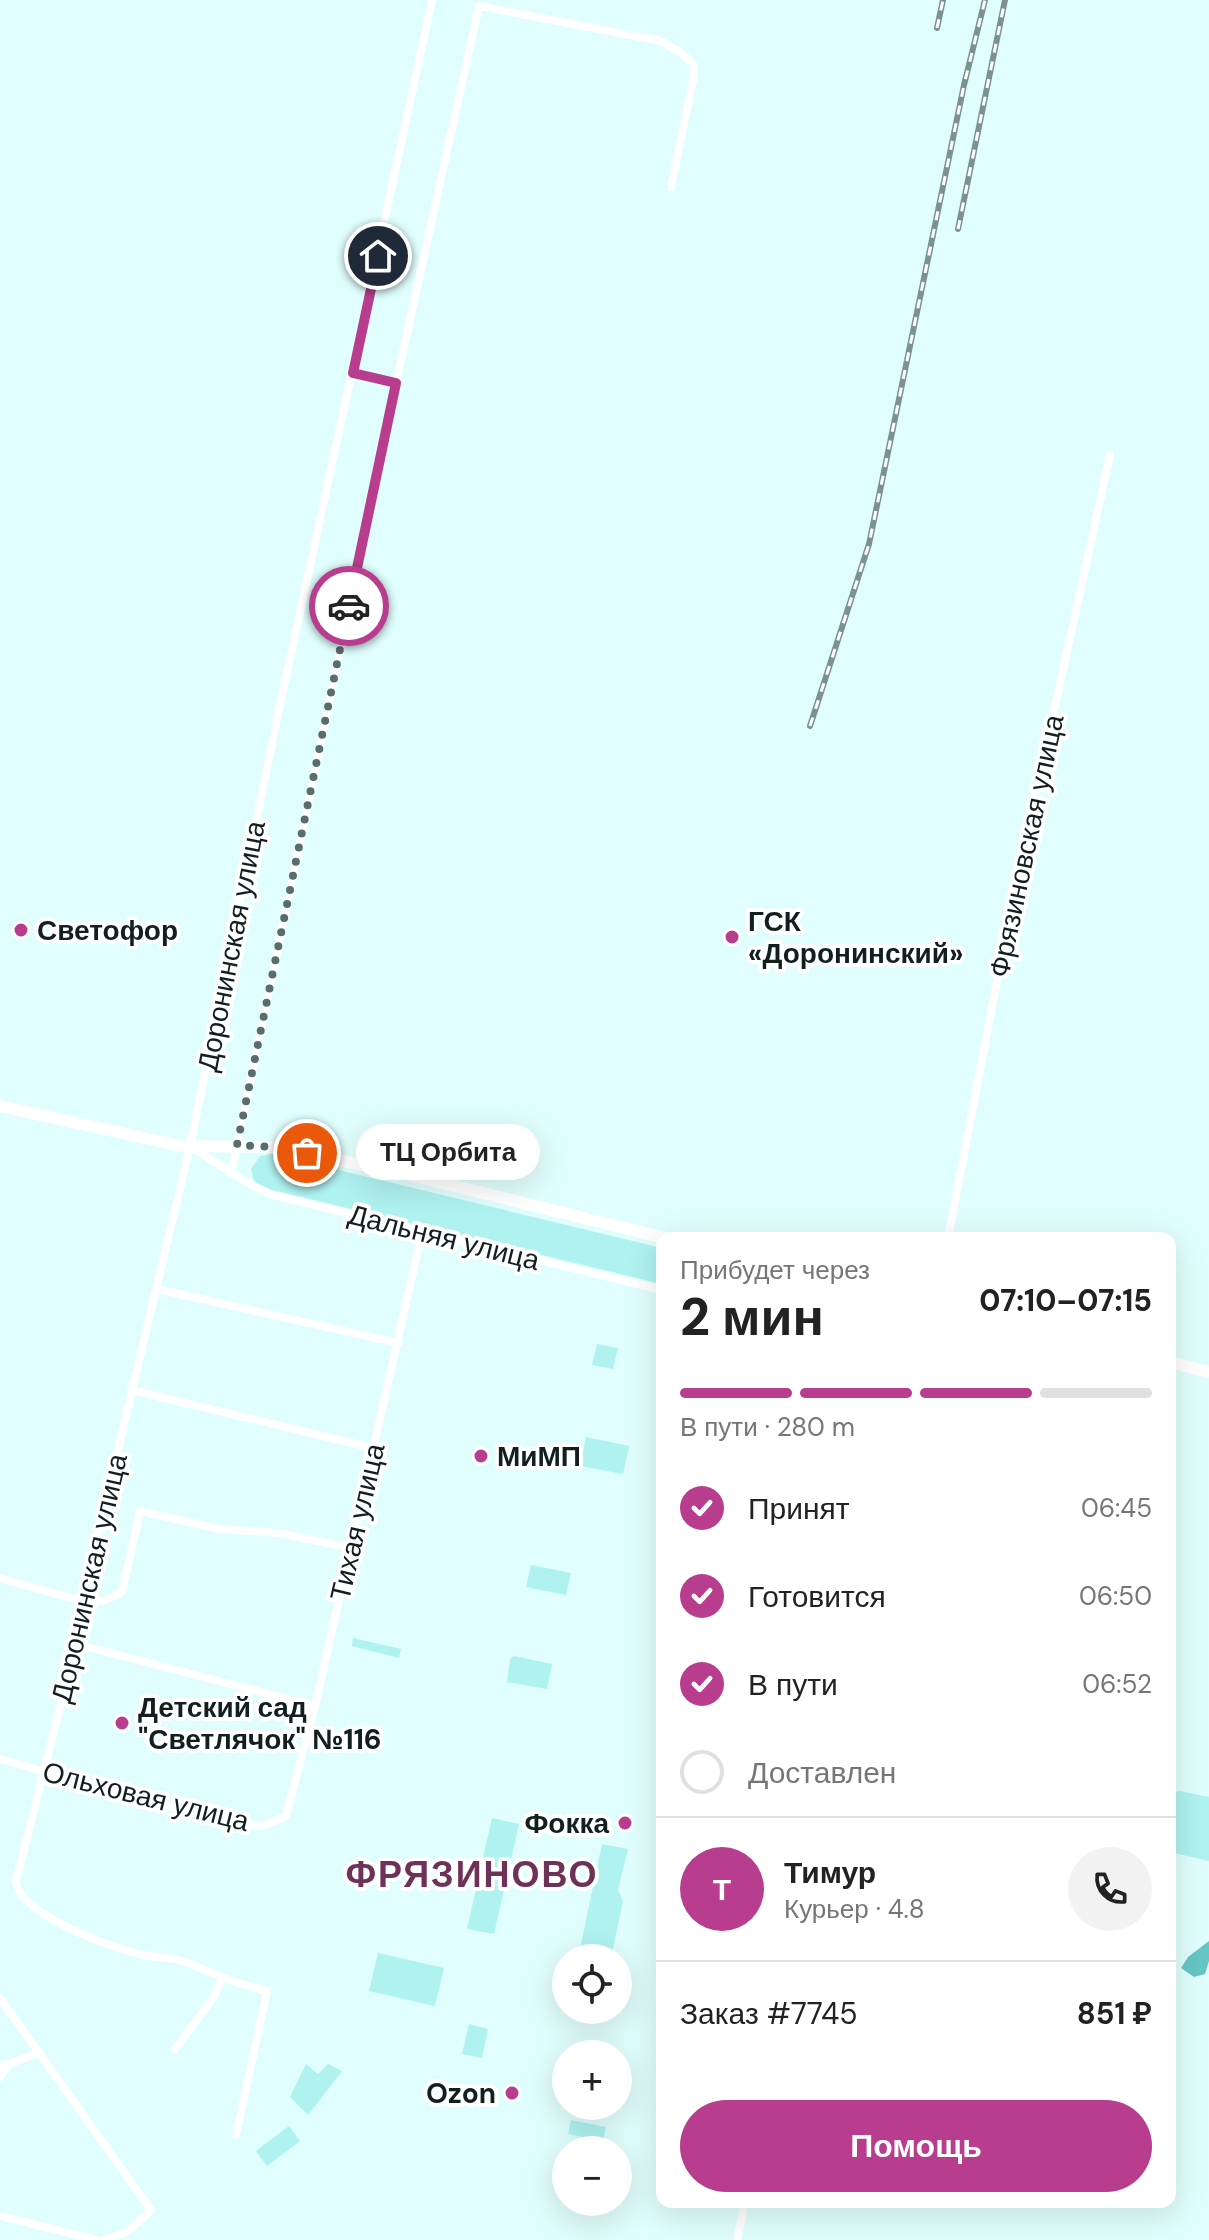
<!DOCTYPE html>
<html lang="ru">
<head>
<meta charset="utf-8">
<style>
  :root { --surface:#fff; --page:#f2f2f2; --text:#222; --muted:#767676; --line:#e0e0e0; --accent:#b83d8e }
  body { margin:0; font-family:"DM Sans",sans-serif; background:var(--page); color:var(--text); height:100vh; display:flex; flex-direction:column; font-size:30px; white-space:nowrap }
  * { box-sizing:border-box; margin:0 }
  p { font-size:26px; color:var(--muted) }
  .icon { flex:none; width:44px; height:44px; fill:none; stroke:currentColor; stroke-width:2; stroke-linecap:round; stroke-linejoin:round }
  .map { position:relative; flex:1; overflow:hidden }
  .sheet { position:absolute; left:656px; top:1232px; width:520px; height:976px; display:flex; flex-direction:column; background:var(--surface); border-radius:16px; box-shadow:0 8px 32px #0002 }
  .sheet>* { flex:none }
  .fabs { position:absolute; left:552px; top:1944px; display:grid; gap:16px }
  .fabs a { display:grid; place-items:center; width:80px; height:80px; border-radius:50%; background:var(--surface); box-shadow:0 8px 32px #0002; font-size:40px }
  .pin { position:absolute; display:grid; place-items:center; width:68px; height:68px; color:#fff; margin:-34px; border:4px solid #fff; border-radius:50%; box-shadow:0 2px 8px #0007 }
  .courier { position:absolute; display:grid; place-items:center; width:80px; height:80px; margin:-40px; border:6px solid #b83d8e; border-radius:50%; background:#fff; color:#222; box-shadow:0 2px 10px #0007 }
  .bubble { position:absolute; height:56px; border-radius:28px; background:var(--surface); box-shadow:0 8px 32px #0002; font-size:26px; font-weight:800; line-height:56px; text-align:center }
  .head em { font-style:normal; font-weight:800 }
  .head div { display:flex; flex-direction:column-reverse }
  .head { display:flex; align-items:center; justify-content:space-between; height:136px; padding:0 24px }
  h1 { font-size:52px; font-weight:800; line-height:60px }
  .bar { display:grid; grid-template-columns:repeat(4,1fr); gap:12px 8px; align-content:center; height:96px; padding:0 24px }
  .bar i { height:10px; border-radius:6px; background:var(--line) }
  .bar .active { background:var(--accent) }
  .bar p { grid-column:span 4 }
  .line { display:flex; align-items:center; gap:20px; padding:0 24px; border-top:2px solid var(--line) }
  .line div { flex:1 }
  .round { display:grid; place-items:center; flex:none; width:84px; height:84px; border-radius:42px; background:var(--page) }
  ol { padding:0 24px; list-style:none }
  li { display:flex; align-items:center; gap:24px; height:88px }
  li p { margin-inline-start:auto }
  li .icon { padding:8px; border-radius:50%; background:var(--accent); color:#fff; stroke-width:4 }
  li:last-child { color:var(--muted) }
  li i { width:44px; height:44px; border:4px solid var(--line); border-radius:50% }
  .primary-button { display:flex; gap:16px; margin-top:auto; padding:16px 24px }
  .primary-button a { flex:1; height:92px; border-radius:48px; background:var(--accent); color:#fff; font-size:32px; font-weight:800; line-height:92px; text-align:center }
  .map>svg:first-child { display:block }
  .green { fill:#aff2f0 }
  .water { fill:#65c6c4 }
  .lines { fill:none; stroke-linecap:round; stroke-linejoin:round }
  .street { stroke:#fff; stroke-width:8 }
  .secondary { stroke:#fff; stroke-width:12 }
  .rail-casing { stroke:#7c9292; stroke-width:6 }
  .rail { stroke:#fff; stroke-width:3; stroke-dasharray:9; stroke-linecap:butt }
  .done { stroke:#596d6d; stroke-width:8; stroke-dasharray:0 14.4 }
  .route { stroke:#b83d8e; stroke-width:10 }
  .poi-dot { fill:#b83d8e; stroke:#fff; stroke-width:3 }
  .labels { text-anchor:middle; stroke-width:8; stroke-linejoin:round; paint-order:stroke }
  .street-label { font-size:28px; fill:#111f1f; stroke:#fff }
  .poi-label { font-size:28px; font-weight:bold; fill:#111f1f; stroke:#fff; text-anchor:start }
  .district-label { font-size:36px; font-weight:bold; letter-spacing:2px; fill:#6e3157; stroke:#fff }
</style>
</head>
<body>
<div class="map">
<svg width="1209" height="2240" viewBox="0 0 1209 2240">
  <rect width="100%" height="100%" fill="#e0fefd"/>
  <path class="green" d="M272 1154 662 1248V1284L264 1188 254 1181 251 1169 260 1156Z
    M597 1344 618 1348 613 1369 592 1365Z
    M586 1437 629 1446 623 1474 580 1466Z
    M531 1565 571 1573 566 1595 526 1587Z
    M353 1638 401 1649 399 1658 352 1646Z
    M514 1656 552 1664 547 1689 507 1682 510 1659Z
    M1180 1791 1209 1797V1861L1170 1852V1793Z
    M492 1818 519 1824 494 1934 467 1929Z
    M602 1844 628 1849 618 1890 623 1901 611 1958H578Z
    M378 1953 444 1968 435 2006 369 1991Z
    M469 2024 488 2029 482 2058 462 2054Z
    M306 2064 318 2074 328 2064 342 2071 308 2115 290 2097Z
    M571 2120 606 2127 603 2141 568 2134Z
    M289 2126 300 2141 267 2166 256 2151Z"/>
  <path class="water" d="M1209 1941V1961L1205 1974 1194 1977 1181 1968 1188 1957Z"/>
  <g class="lines">
    <path class="street" d="M353 373 396 383
      M191 1147 251 1185 273 1195 662 1290
      M231 1173 396 383 479 6 661 41 681 53 693 64 694 75 671 187
      M948 1238 1011 907 1110 455
      M157 1289 398 1343
      M131 1390 373 1448
      M0 1578 82 1601H104L122 1592 140 1511 219 1529 279 1533 351 1548
      M76 1644 315 1706
      M0 1759 236 1825 263 1826 286 1816 315 1706 422 1232
      M0 1998 151 2210 127 2232 104 2240
      M175 2049 213 1998 223 1978
      M0 2065 9 2064 37 2053
      M0 2077 9 2064
      M236 2135 267 1991C251 1986 235 1983 220 1976 208 1972 198 1966 186 1962 172 1957 158 1958 144 1955 114 1949 17 1914 16 1881L76 1644 82 1601 190 1146 278 714 432 0
      M0 2216 97 2240
      M737 2240 745 2202"/>
    <path class="secondary" d="M0 1106 181 1146 276 1147 402 1173 665 1238
      M1170 1362 1209 1372"/>
    <g class="rail-casing">
      <path id="rail" d="M937 28 943 0
        M958 229 1005 0
        M810 726 869 544 964 85 985 0"/>
    </g>
    <use href="#rail" class="rail"/>
  </g>
  <g class="lines">
    <path class="done" d="M307 1153 276 1147 237 1145 349 606"/>
    <path class="route" d="M349 606 396 383 353 373 378 256"/>
  </g>
  <g class="poi-dot">
    <circle cx="21" cy="930" r="8"/>
    <circle cx="732" cy="937" r="8"/>
    <circle cx="481" cy="1456" r="8"/>
    <circle cx="122" cy="1723" r="8"/>
    <circle cx="625" cy="1823" r="8"/>
    <circle cx="512" cy="2093" r="8"/>
  </g>
  <g class="labels">
    <g class="street-label">
      <text transform="translate(1026 846) rotate(-78)" y="10">Фрязиновская улица</text>
      <text transform="translate(231 946) rotate(-79)" y="10">Доронинская улица</text>
      <text transform="translate(444 1237) rotate(14)" y="10">Дальняя улица</text>
      <text transform="translate(357 1522) rotate(-77)" y="10">Тихая улица</text>
      <text transform="translate(89 1578) rotate(-77)" y="10">Доронинская улица</text>
      <text transform="translate(146 1796) rotate(14)" y="10">Ольховая улица</text>
    </g>
    <g class="poi-label">
      <text x="748" y="931">ГСК<tspan x="748" dy="32">«Доронинский»</tspan></text>
      <text x="37" y="940">Светофор</text>
      <text x="497" y="1466">МиМП</text>
      <text x="138" y="1717">Детский сад<tspan x="138" dy="32">"Светлячок" №116</tspan></text>
      <text x="609" y="1833" text-anchor="end">Фокка</text>
      <text x="496" y="2103" text-anchor="end">Ozon</text>
    </g>
    <g class="district-label">
      <text x="472" y="1887">ФРЯЗИНОВО</text>
    </g>
  </g>
</svg>
<div class="fabs">
<a><svg class="icon" aria-label="locate" viewBox="0 0 24 24"><circle cx="12" cy="12" r="6"/><path d="M12 2v4M12 18v4M2 12h4M18 12h4"/></svg></a>
<a>+</a>
<a>−</a>
</div>
<div class="pin" style="left:307px;top:1153px;background:#ea580c"><svg class="icon" aria-label="bag" viewBox="0 0 24 24"><path d="M5 8h14l-1 12H6zM9 8a3 3 0 0 1 6 0"/></svg></div>
<div class="pin" style="left:378px;top:256px;background:#1f2937"><svg class="icon" aria-label="home" viewBox="0 0 24 24"><path d="M3 11l9-7 9 7M6 9v11h12V9"/></svg></div>
<div class="courier" style="left:349px;top:606px"><svg class="icon" aria-label="car" viewBox="0 0 24 24"><path d="M5 17H2v-5l4-1 3-4h7l3 4 3 1v5h-3M9 17h6M6 11h13"/><circle cx="7" cy="17" r="2"/><circle cx="17" cy="17" r="2"/></svg></div>
<div class="bubble" style="left:356px;top:1124px;width:184px">ТЦ Орбита</div>
<section class="sheet">
<div class="head"><div><h1>2 мин</h1><p>Прибудет через</p></div><em>07:10–07:15</em></div>
<div class="bar"><i class="active"></i><i class="active"></i><i class="active"></i><i></i><p>В пути · 280 m</p></div>
<ol>
<li><svg class="icon" aria-label="check" viewBox="0 0 24 24"><path d="M5 12l5 5 9-10"/></svg>Принят<p>06:45</p></li>
<li><svg class="icon" aria-label="check" viewBox="0 0 24 24"><path d="M5 12l5 5 9-10"/></svg>Готовится<p>06:50</p></li>
<li><svg class="icon" aria-label="check" viewBox="0 0 24 24"><path d="M5 12l5 5 9-10"/></svg>В пути<p>06:52</p></li>
<li><i></i>Доставлен</li>
</ol>
<div class="line" style="height:144px"><b class="round" style="background:var(--accent);color:#fff">Т</b><div><b>Тимур</b><p>Курьер · 4.8</p></div><a class="round"><svg class="icon" aria-label="phone" viewBox="0 0 24 24"><path d="M5 4h4l2 5-3 2q2 4 5 5l2-3 5 2v4C11 20 4 13 5 4z"/></svg></a></div>
<div class="line" style="height:104px"><div>Заказ #7745</div><b>851 ₽</b></div>
<div class="primary-button"><a>Помощь</a></div>
</section>
</div>
</body>
</html>
